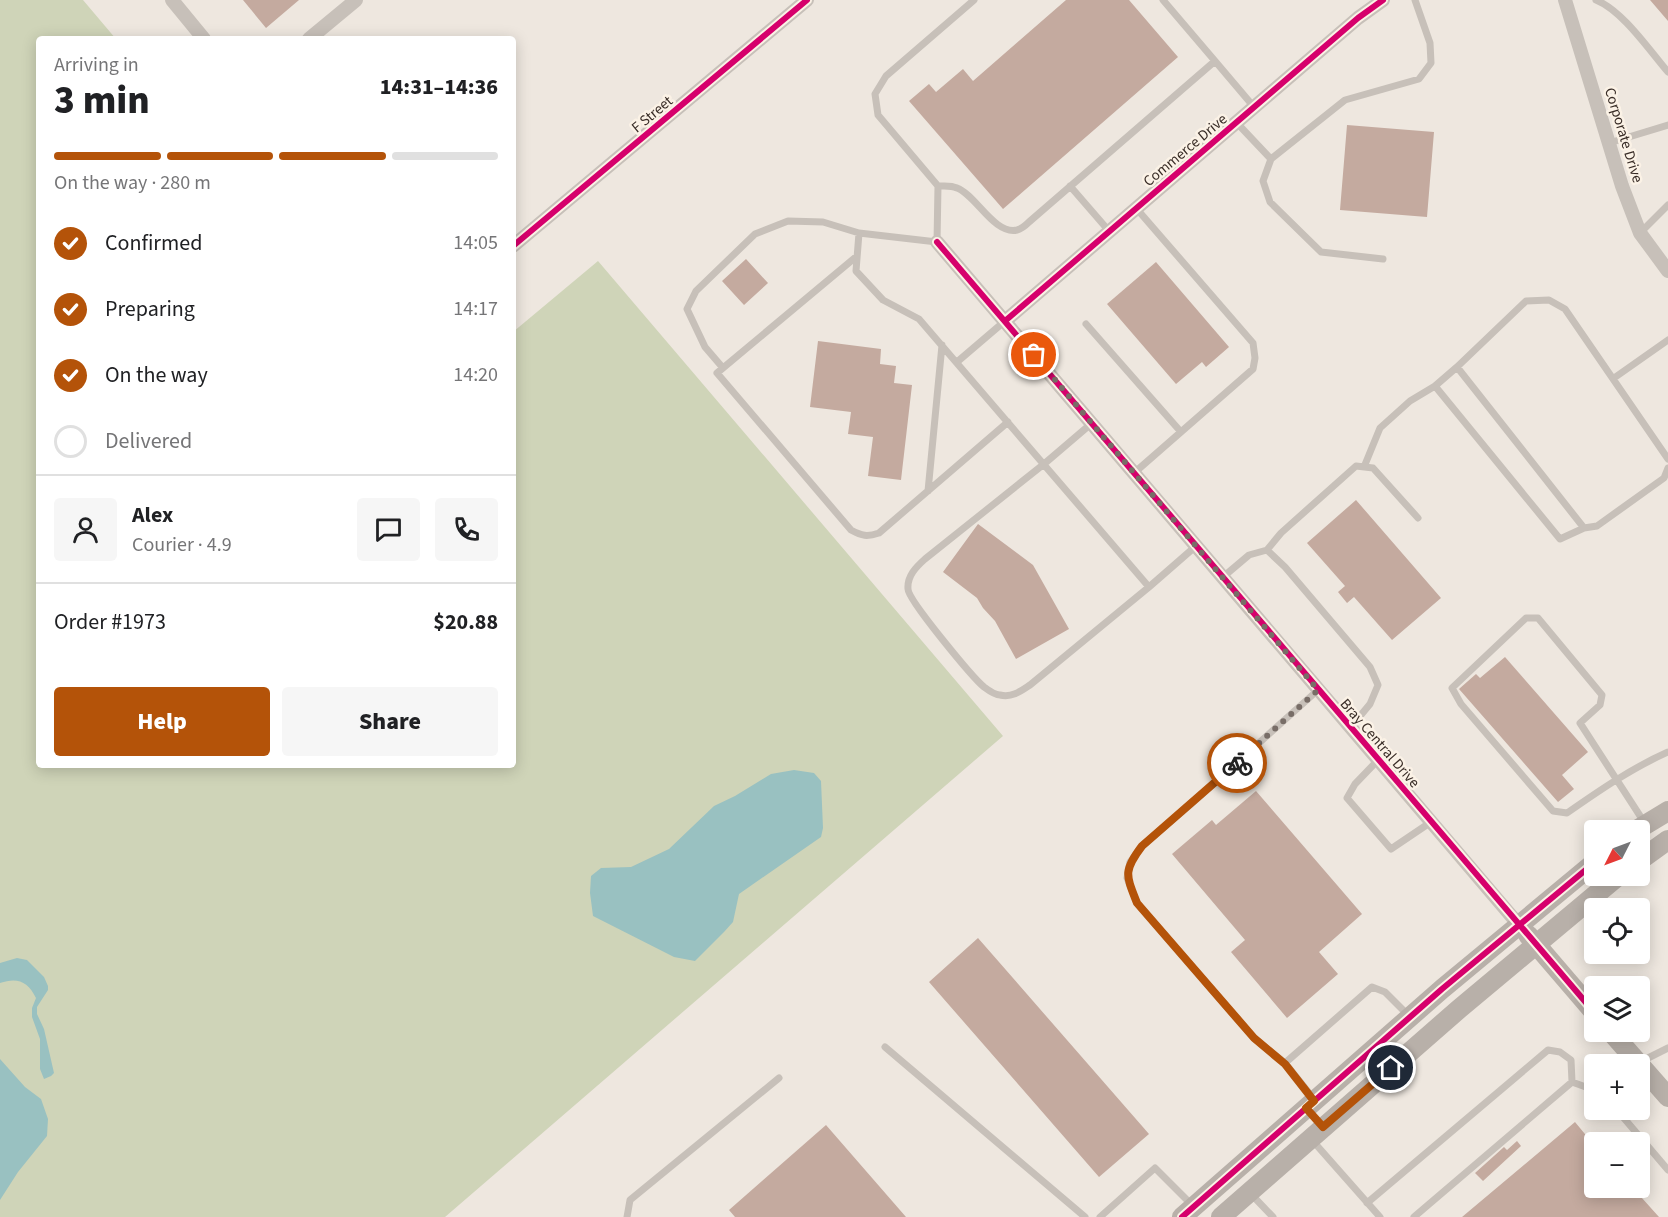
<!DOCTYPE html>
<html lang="en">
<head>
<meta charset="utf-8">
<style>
  :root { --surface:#fff; --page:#f6f6f6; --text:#202124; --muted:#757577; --line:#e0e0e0; --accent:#b45309 }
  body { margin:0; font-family:"Source Sans 3",sans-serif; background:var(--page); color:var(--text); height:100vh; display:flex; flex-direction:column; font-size:22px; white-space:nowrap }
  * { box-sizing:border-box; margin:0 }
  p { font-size:20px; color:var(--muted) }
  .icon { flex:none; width:33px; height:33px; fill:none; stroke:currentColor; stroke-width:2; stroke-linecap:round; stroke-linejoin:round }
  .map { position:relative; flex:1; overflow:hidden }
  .details { position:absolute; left:36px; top:36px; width:480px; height:732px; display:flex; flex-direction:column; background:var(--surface); border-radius:6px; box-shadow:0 3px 15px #0003 }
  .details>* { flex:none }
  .needle { width:39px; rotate:228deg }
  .buttons { position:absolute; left:1584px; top:820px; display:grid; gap:12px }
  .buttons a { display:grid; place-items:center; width:66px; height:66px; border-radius:6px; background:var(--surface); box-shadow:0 3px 15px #0003; font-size:30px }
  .pin { position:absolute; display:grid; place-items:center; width:51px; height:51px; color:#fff; margin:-26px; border:3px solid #fff; border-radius:50%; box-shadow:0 2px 6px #0007 }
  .courier { position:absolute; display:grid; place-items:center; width:60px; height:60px; margin:-30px; border:4px solid #b45309; border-radius:50%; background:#fff; color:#222; box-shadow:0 2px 8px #0007 }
  .head em { font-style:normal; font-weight:800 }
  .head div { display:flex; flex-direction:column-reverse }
  .head { display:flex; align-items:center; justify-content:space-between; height:102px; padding:0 18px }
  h1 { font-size:39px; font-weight:800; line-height:45px }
  .bar { display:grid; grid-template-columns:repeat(4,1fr); gap:9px 6px; align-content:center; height:72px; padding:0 18px }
  .bar i { height:8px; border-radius:4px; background:var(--line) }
  .bar .on { background:var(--accent) }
  .bar p { grid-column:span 4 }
  .line { display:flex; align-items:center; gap:15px; padding:0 18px; border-top:2px solid var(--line) }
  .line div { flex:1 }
  .round { display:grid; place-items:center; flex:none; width:63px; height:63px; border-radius:6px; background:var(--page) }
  ol { padding:0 18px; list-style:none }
  li { display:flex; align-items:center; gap:18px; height:66px }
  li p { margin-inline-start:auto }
  li .icon { padding:6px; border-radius:50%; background:var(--accent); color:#fff; stroke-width:4 }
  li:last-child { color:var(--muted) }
  li i { width:33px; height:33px; border:3px solid var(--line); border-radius:50% }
  .cta { display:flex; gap:12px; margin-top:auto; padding:12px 18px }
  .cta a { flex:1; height:69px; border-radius:6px; background:var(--accent); color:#fff; font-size:24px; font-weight:800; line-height:69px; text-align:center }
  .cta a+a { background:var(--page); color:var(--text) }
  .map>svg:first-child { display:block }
  .green { fill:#cfd4b8 }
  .water { fill:#99c1c1 }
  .building { fill:#c4aa9f }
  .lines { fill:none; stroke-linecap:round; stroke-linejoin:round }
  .lane { stroke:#c7c0b9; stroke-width:7 }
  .street { stroke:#c7c0b9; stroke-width:14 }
  .secondary { stroke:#b8b0a9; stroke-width:20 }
  .cycleway-casing { stroke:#fbf2e6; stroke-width:10 }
  .cycleway { stroke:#d6006c; stroke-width:6 }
  .done { stroke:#786d67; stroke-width:6; stroke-dasharray:0 10.8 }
  .route { stroke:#b45309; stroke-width:8 }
  .labels { text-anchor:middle; stroke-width:5; stroke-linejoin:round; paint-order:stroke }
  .street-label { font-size:15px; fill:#382c26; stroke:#fbf2e6 }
</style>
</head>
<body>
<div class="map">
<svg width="1668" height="1217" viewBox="0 0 1668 1217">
  <rect width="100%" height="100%" fill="#eee7df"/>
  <path class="green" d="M0 0H83L116 39H39V765H513V332L598 261 1003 736 445 1217H0Z"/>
  <path class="water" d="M794 770 814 773 821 781 823 828 821 837 739 894 733 922 724 932 695 961 674 957 593 916 590 893 591 876 601 868 631 867 669 849 714 806 735 796 771 774Z
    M17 958 27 960 44 977 48 986V990L37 1007V1014L44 1029 54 1073 51 1076 44 1079 40 1069V1039L32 1017V1008L36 998C28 981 17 977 0 983V963Z
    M0 1059 25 1087 41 1099 48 1119 47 1136 18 1172 0 1200Z"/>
  <path class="building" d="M243 0H299L266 28Z
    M1066 0H1129L1178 57 1003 209 909 101 929 84 936 92 963 69 973 81Z
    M1650 0H1668V21Z
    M1347 125 1434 132 1427 217 1340 210Z
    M746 259 768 283 744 305 722 281Z
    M1156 262 1229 347 1206 367 1202 362 1176 384 1107 304Z
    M818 341 881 349 880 364 896 366 894 383 912 385 901 480 868 476 873 437 848 434 851 412 810 407Z
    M1356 500 1441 598 1392 640 1354 597 1347 603 1338 592 1345 586 1307 543Z
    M978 524 1033 565 1069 629 1016 659 995 621 983 608 977 598 943 572Z
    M1505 657 1588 752 1562 775 1574 789 1558 802 1459 689 1476 674 1480 678Z
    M1256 791 1362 914 1319 952 1338 974 1287 1018 1231 952 1245 940 1172 854 1212 820 1216 825Z
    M978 938 1149 1134 1099 1177 929 982Z
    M1575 1122 1594 1145V1188H1633L1659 1217H1462Z
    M826 1125 906 1217H735L729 1210Z
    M1517 1141 1521 1146 1483 1181 1475 1173 1504 1147 1507 1150Z"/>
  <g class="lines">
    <path class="lane" d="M1163 0 1215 61
      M1596 0C1623 11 1649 50 1668 72
      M1236 122 1271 159 1263 181 1270 202 1321 252 1383 259
      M1609 143 1668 125
      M1271 159 1345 100 1419 79 1431 63 1430 43 1415 0
      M938 186 878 115 875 94 886 76 974 0
      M1070 186 1109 231
      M1640 233 1668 205
      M857 256 717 373 851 530C862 536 867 537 879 533L1008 422
      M1086 324 1181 432
      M957 362 1005 321
      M1457 367 1435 386 1560 539 1584 528
      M723 368 705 347 687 309 696 291 755 234 788 221 823 222 859 233
      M1614 378 1668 340
      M1092 423 1044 464 925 559C916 567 907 576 908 589 908 600 973 678 984 687 988 690 996 695 1000 695 1012 698 1021 691 1030 685L1149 587
      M1668 459 1565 309 1549 300 1526 301 1457 367 1584 528 1597 526 1664 478 1668 468
      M1364 467 1380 428 1410 401 1435 386
      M1134 473 1253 369 1255 358 1253 343 1136 208
      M928 491 942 345
      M1196 546 1149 587 919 319 883 300 856 271 859 233 937 242 938 186C944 186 951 185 957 188 976 195 994 235 1017 230 1021 229 1026 225 1029 222L1215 61 1254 107
      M1267 550 1281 533 1356 466 1373 468 1418 518
      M1223 577 1249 555 1267 550 1285 567 1370 667 1378 685 1370 704 1351 727
      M1378 760 1355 784 1347 798 1391 849 1431 822
      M1644 822 1580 723 1600 705 1602 695 1538 618H1526L1452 688 1461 704 1553 811 1567 813C1600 790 1632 768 1668 752
      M885 1047 1085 1217
      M1640 1062 1668 1048
      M1285 1063 1372 987 1385 992 1408 1015
      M1313 1098 1285 1063 1254 1038 1137 903 1127 878 1130 862 1142 846 1192 803 1318 690
      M1617 1110 1668 1170
      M1312 1140 1380 1217
      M1251 1194 1273 1217
      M1367 1203 1548 1050 1560 1052 1571 1060 1572 1082
      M627 1217 630 1200 779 1078
      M1100 1217 1155 1168 1192 1205
      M1414 1217 1572 1082 1594 1090"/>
    <path class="street" d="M172 0 204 39
      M1565 0 1622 186 1640 233 1668 271
      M309 39 356 0
      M937 242 1519 925
      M513 246 807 0
      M1005 321 1358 18 1383 0"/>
    <path class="secondary" d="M1635 831 1668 811
      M1640 860 1668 840
      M1528 935 1594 1012
      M1611 1032 1668 1097
      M1182 1217 1442 989 1594 863
      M1221 1217 1459 1009 1618 876"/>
    <g class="cycleway-casing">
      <path id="cycleway" d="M937 242 1594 1012
        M513 246 807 0
        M1005 321 1358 18 1383 0
        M1182 1217 1442 989 1594 863"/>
    </g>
    <use href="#cycleway" class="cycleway"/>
  </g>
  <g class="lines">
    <path class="done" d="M1034 355 1318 690 1237 763"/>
    <path class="route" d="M1237 763 1142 846C1123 871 1126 875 1137 903L1254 1038 1285 1064 1314 1101 1306 1108 1323 1127 1391 1068"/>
  </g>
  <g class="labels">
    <g class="street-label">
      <text transform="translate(652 114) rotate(-40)" y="5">F Street</text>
      <text transform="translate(1624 135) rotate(73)" y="5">Corporate Drive</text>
      <text transform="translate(1185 150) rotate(-40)" y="5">Commerce Drive</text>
      <text transform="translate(1380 743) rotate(49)" y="5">Bray Central Drive</text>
    </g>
  </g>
</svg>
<div class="buttons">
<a><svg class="needle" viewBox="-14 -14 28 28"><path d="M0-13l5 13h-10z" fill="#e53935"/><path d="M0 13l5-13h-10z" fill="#757577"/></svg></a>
<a><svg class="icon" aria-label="locate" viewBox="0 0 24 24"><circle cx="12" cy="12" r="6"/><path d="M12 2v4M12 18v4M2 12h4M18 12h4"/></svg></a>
<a><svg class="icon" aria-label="layers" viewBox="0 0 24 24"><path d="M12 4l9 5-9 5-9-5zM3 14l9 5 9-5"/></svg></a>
<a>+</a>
<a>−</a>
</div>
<div class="pin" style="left:1034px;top:355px;background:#ea580c"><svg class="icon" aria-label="bag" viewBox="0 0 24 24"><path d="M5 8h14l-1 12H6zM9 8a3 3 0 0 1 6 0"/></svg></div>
<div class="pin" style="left:1391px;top:1068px;background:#1f2937"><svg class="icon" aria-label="home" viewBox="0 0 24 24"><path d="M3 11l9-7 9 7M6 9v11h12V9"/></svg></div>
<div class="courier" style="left:1237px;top:763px"><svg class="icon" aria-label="bike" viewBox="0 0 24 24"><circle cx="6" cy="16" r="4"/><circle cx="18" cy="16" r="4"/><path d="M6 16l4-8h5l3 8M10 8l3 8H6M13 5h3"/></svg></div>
<section class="details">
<div class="head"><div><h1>3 min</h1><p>Arriving in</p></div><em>14:31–14:36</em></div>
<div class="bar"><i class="on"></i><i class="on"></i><i class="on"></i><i></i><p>On the way · 280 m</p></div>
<ol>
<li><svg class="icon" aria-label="check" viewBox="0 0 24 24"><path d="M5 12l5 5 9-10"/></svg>Confirmed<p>14:05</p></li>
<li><svg class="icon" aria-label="check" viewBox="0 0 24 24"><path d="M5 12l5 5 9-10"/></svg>Preparing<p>14:17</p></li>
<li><svg class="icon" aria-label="check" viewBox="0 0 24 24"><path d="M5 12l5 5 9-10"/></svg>On the way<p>14:20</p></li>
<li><i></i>Delivered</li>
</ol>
<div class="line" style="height:108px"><a class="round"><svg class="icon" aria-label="person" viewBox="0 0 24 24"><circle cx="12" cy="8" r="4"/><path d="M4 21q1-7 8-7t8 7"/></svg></a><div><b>Alex</b><p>Courier · 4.9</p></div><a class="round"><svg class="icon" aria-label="chat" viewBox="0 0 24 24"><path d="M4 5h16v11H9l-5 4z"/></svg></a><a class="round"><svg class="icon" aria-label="phone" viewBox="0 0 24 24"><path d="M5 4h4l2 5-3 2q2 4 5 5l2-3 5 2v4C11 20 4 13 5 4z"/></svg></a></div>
<div class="line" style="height:78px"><div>Order #1973</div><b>$20.88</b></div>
<div class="cta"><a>Help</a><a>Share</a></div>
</section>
</div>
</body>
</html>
